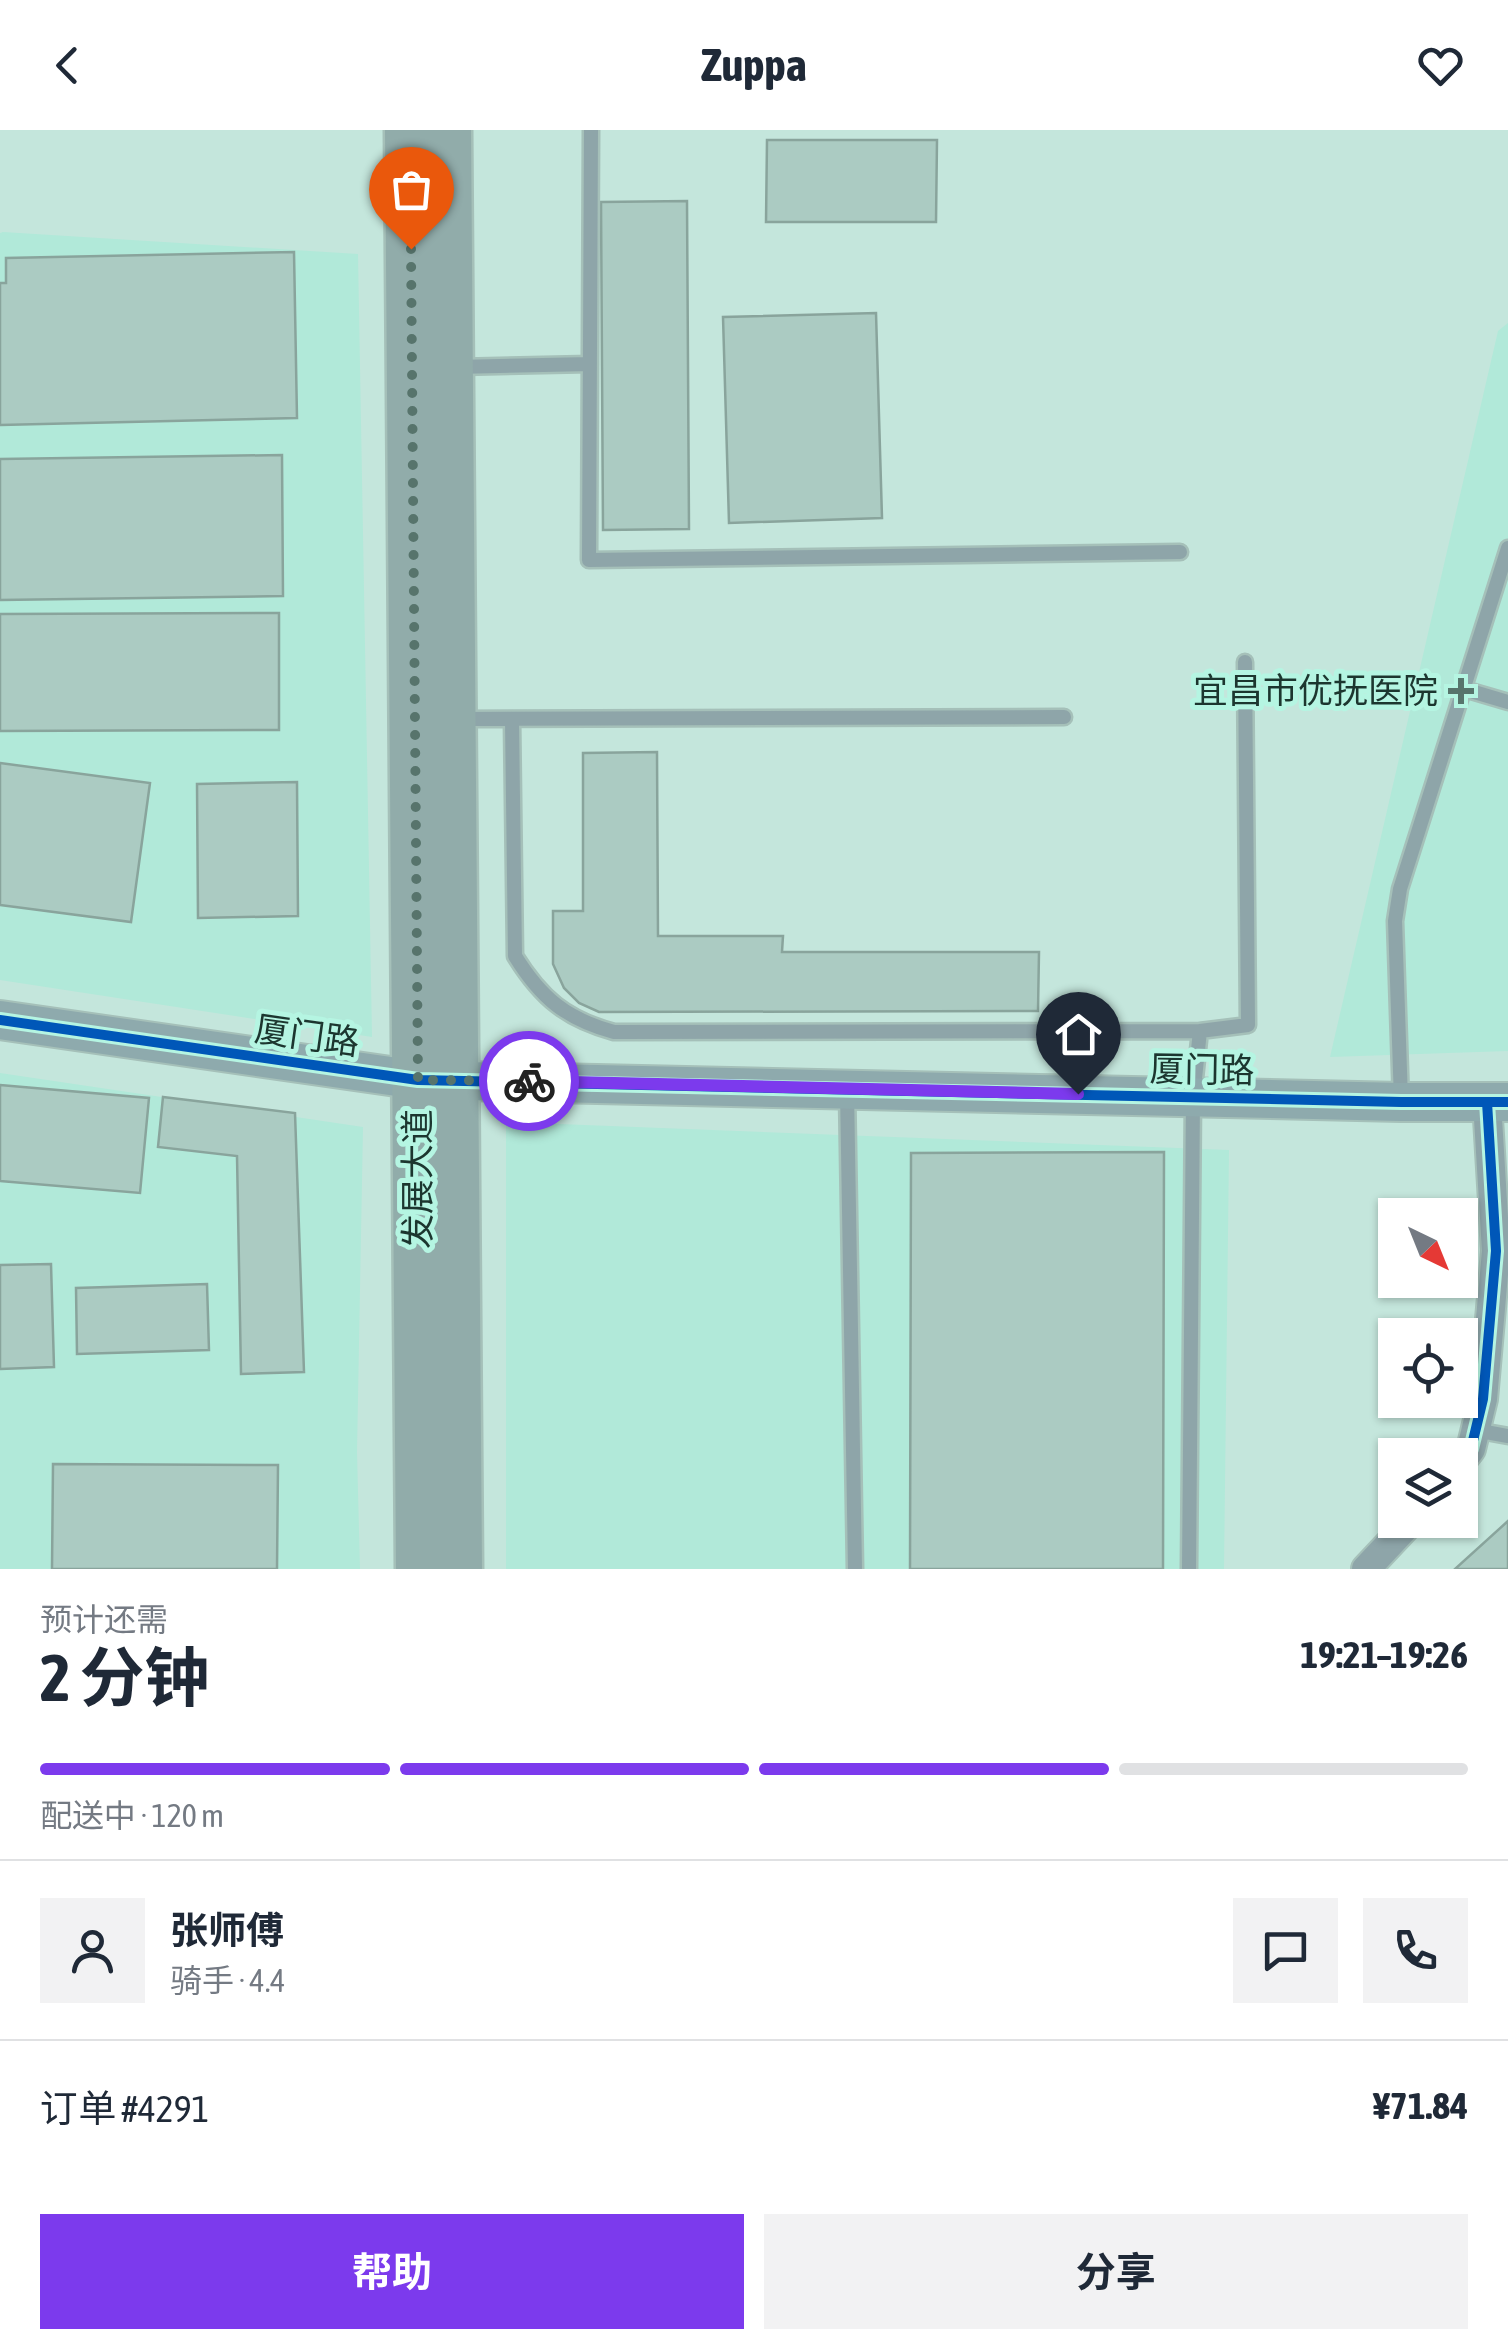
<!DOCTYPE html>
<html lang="zh">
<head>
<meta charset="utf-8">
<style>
  :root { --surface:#fff; --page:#f2f2f3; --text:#1f2937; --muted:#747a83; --line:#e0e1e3; --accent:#7c3aed }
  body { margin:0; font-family:"Asap Condensed","Noto Sans SC",sans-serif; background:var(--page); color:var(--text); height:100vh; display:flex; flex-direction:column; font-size:38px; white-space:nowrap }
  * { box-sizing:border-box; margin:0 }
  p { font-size:32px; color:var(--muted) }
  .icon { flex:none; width:55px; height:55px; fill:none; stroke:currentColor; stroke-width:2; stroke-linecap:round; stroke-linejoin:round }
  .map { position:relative; height:1439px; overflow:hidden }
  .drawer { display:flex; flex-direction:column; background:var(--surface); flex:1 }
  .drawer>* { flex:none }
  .needle { width:65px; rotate:137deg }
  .controls { position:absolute; left:1378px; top:1068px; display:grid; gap:20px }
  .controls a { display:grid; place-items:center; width:100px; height:100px; border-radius:0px; background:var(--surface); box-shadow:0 2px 8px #0004; font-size:50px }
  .pin { position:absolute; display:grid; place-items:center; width:85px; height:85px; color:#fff; margin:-102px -42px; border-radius:50% 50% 50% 0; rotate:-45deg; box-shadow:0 0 10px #0007 }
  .pin .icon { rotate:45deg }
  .courier { position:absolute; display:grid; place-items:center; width:100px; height:100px; margin:-50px; border:8px solid #7c3aed; border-radius:50%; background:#fff; color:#222; box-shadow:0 2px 12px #0007 }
  .head em { font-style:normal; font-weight:700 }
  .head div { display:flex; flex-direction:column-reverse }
  .head { display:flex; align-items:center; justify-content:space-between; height:170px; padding:0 40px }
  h1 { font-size:65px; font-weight:700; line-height:75px }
  .bar { display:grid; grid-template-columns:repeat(4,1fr); gap:15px 10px; align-content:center; height:120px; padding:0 40px }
  .bar i { height:12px; border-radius:8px; background:var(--line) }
  .bar .current { background:var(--accent) }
  .bar p { grid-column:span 4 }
  .line { display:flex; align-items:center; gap:25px; padding:0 40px; border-top:2px solid var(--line) }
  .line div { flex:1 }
  .round { display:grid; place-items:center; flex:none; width:105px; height:105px; border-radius:0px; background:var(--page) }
  .primary-button { display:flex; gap:20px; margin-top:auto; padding:20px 40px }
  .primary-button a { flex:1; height:115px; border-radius:0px; background:var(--accent); color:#fff; font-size:40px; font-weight:700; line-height:115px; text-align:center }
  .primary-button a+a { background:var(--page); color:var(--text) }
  header { display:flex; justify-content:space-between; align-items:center; height:130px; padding:0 40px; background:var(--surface); font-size:45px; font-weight:700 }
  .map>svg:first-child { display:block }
  .built { fill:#b1e9d9 }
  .building { fill:#abcbc2; stroke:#89a49c; stroke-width:2.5 }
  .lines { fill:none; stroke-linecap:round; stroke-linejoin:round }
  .lane-casing { stroke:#a5c0b9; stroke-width:19 }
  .street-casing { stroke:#a5c0b9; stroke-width:32 }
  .secondary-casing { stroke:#a5c0b9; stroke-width:42 }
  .highway-casing { stroke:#a5c0b9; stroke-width:55 }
  .lane { stroke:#8ea5a9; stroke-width:14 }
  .street { stroke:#8ea5a9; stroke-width:28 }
  .secondary { stroke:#8eaaad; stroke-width:38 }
  .highway { stroke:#91acaa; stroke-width:50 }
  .cycleway-casing { stroke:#b5f5e2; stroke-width:16 }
  .cycleway { stroke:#0057b8; stroke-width:10 }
  .done { stroke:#57746c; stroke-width:10; stroke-dasharray:0 18 }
  .route { stroke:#7c3aed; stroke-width:12 }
  .poi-dot { fill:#57746c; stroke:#b5f5e2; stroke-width:4 }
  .labels { text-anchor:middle; stroke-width:10; stroke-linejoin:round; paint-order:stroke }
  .poi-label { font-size:35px; fill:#1c362f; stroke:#b5f5e2; text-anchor:end }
  .street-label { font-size:35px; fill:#1c362f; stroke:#b5f5e2 }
</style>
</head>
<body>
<header><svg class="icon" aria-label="back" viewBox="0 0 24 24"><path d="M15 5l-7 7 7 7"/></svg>Zuppa<svg class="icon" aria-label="heart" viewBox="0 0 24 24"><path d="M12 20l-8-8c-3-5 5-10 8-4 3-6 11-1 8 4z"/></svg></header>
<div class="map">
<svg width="1508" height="1439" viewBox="0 0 1508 1439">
  <rect width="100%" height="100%" fill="#c4e6dc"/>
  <path class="built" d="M3 102 358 124 372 907 0 850V103Z
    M1508 193V921L1330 927 1498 201Z
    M0 943 363 997 357 1322 360 1439H0Z
    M506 992 1229 1020 1224 1439H506Z"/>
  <path class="building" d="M767 10H937L936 92H766Z
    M687 71 689 399 603 400 601 72Z
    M294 122 297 288 0 295V153H6V128Z
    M876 183 882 388 729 393 723 187Z
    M282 325 283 466 0 470V329Z
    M279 483V600L0 601V484Z
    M657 622 658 806H783L782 822H1039L1038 881 599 882 579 873 564 858 553 834V781H583V623Z
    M0 633 150 653 131 792 0 775Z
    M297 652 298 786 198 788 197 654Z
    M0 955 149 968 140 1063 0 1051Z
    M163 967 295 983 304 1242 241 1244 237 1026 158 1017Z
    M1164 1022 1163 1439H910L911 1023Z
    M51 1134 54 1237 0 1239V1135Z
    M207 1154 209 1220 77 1224 76 1158Z
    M53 1334 278 1335 277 1439H52Z
    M53 1334 278 1335 277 1439H52Z
    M1508 1391V1439H1455Z"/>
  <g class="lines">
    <g class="lane-casing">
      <path id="lane" d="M591 0 589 430 1180 422
        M456 237 590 234
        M1464 559 1508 572
        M460 589 1064 587
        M512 590 515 826C541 868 566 889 614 902L1200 901 1193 967 1189 1439
        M1200 901 1248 895 1245 532
        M847 960 855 1439
        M1401 971 1395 791 1400 759 1508 418
        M1475 1300 1508 1306"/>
    </g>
    <g class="street-casing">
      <path id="street" d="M1460 1333 1471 1319 1483 1269 1496 1121 1487 972
        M1366 1439 1412 1390"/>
    </g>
    <g class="secondary-casing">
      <path id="secondary" d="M0 890 418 950 1401 972H1508"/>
    </g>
    <g class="highway-casing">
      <path id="highway" d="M410 0 421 1439
        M446 0 457 1439"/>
    </g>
    <use href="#lane" class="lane"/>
    <use href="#street" class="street"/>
    <use href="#secondary" class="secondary"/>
    <use href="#highway" class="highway"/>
    <g class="cycleway-casing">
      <path id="cycleway" d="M0 890 418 950 1401 972H1508
        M1460 1333 1471 1319 1483 1269 1496 1121 1487 972"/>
    </g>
    <use href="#cycleway" class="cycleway"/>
  </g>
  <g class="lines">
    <path class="done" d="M411 119 418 950 529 951"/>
    <path class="route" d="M529 951 1078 964"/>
  </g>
  <path class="poi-dot" d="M1456 546h10v10h10v10h-10v10h-10v-10h-10v-10h10z"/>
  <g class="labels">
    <g class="poi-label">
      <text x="1438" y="573">宜昌市优抚医院</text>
    </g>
    <g class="street-label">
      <text transform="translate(307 906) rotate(8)" y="12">厦门路</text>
      <text transform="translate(1202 940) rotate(1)" y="12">厦门路</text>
      <text transform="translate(418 1049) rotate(-90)" y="12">发展大道</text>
    </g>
  </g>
</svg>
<div class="controls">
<a><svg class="needle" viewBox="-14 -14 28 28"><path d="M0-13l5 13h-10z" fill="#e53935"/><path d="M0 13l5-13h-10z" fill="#747a83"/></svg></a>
<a><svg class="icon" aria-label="locate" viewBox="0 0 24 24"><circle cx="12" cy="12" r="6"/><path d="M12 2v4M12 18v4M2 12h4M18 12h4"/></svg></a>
<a><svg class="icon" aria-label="layers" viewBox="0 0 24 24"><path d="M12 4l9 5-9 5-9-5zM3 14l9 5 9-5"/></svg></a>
</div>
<div class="pin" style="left:411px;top:119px;background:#ea580c"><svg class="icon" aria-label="bag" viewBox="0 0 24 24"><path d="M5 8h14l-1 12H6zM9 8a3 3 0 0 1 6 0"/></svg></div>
<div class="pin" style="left:1078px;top:964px;background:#1f2937"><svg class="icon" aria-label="home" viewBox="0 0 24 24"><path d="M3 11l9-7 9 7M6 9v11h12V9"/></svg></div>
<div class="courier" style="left:529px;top:951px"><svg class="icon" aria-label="bike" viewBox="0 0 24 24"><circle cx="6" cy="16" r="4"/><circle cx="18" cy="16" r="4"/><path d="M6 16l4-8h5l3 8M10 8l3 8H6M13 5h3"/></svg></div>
</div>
<section class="drawer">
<div class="head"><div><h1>2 分钟</h1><p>预计还需</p></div><em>19:21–19:26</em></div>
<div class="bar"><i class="current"></i><i class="current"></i><i class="current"></i><i></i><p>配送中 · 120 m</p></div>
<div class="line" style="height:180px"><a class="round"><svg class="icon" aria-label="person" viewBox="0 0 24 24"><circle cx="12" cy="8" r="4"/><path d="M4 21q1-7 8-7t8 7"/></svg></a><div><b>张师傅</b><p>骑手 · 4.4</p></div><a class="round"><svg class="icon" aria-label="chat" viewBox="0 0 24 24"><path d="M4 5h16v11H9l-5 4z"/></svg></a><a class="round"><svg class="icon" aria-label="phone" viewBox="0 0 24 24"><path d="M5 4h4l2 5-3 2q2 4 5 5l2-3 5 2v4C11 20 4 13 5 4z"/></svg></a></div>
<div class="line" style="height:130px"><div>订单 #4291</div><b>¥71.84</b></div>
<div class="primary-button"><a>帮助</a><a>分享</a></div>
</section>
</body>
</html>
